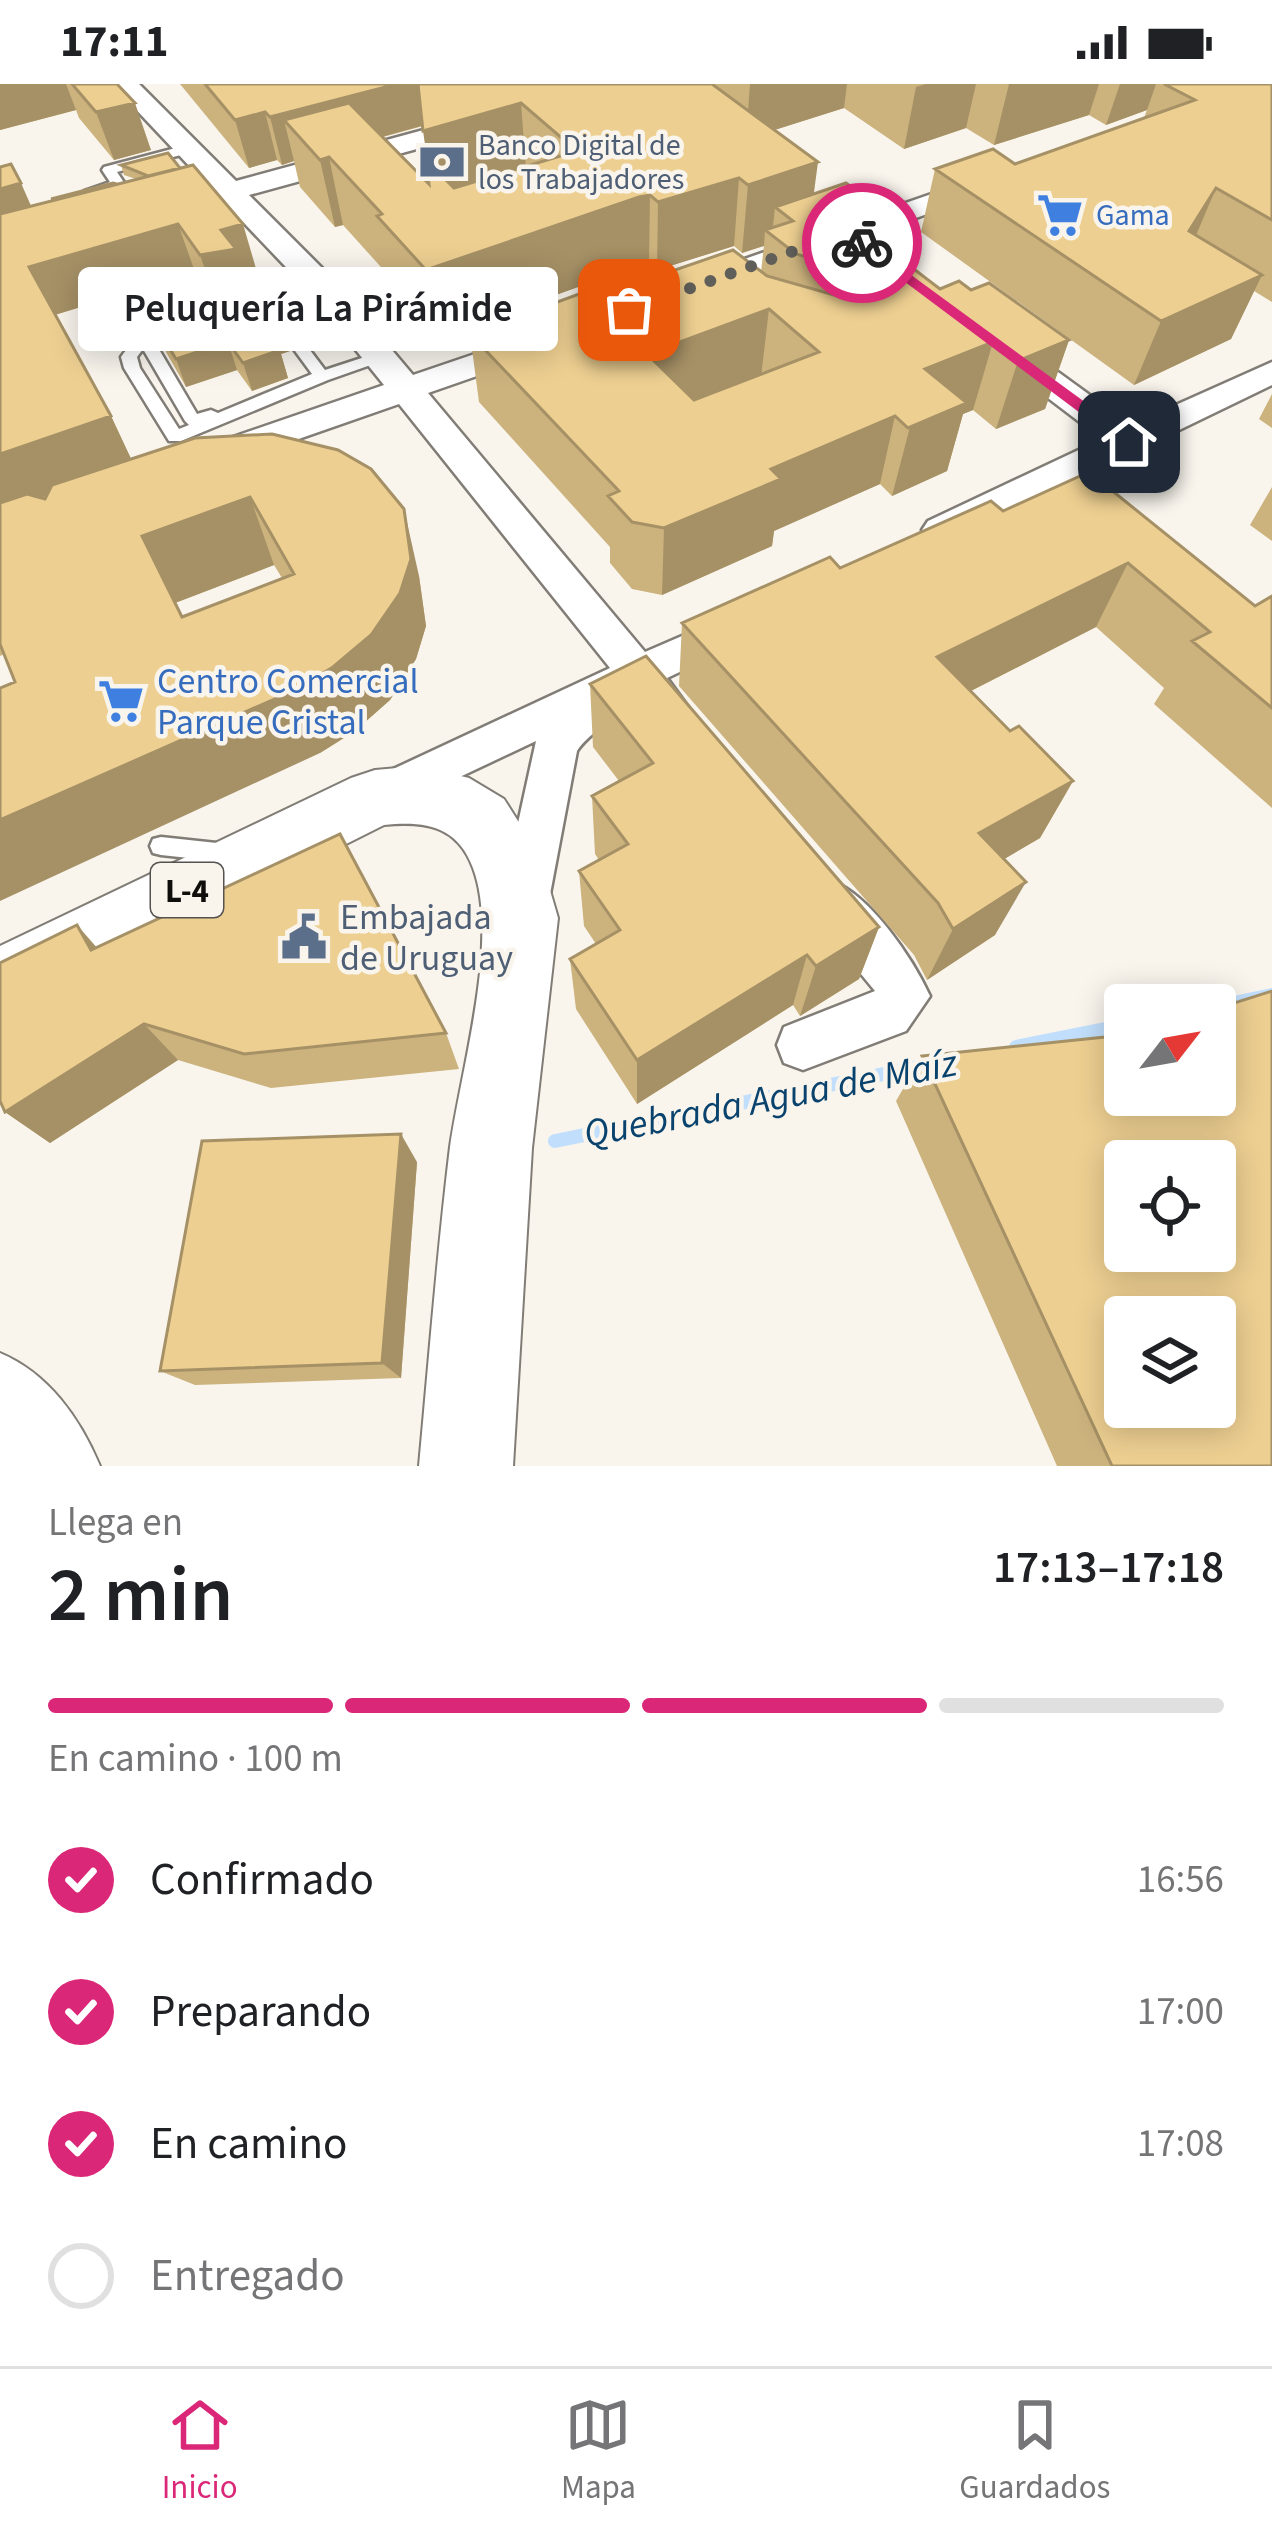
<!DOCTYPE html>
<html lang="es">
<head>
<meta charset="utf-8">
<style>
  :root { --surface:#fff; --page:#f6f6f6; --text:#202124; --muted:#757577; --line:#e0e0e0; --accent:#db2777 }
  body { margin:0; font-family:"Source Sans 3",sans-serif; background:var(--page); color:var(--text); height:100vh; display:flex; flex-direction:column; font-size:45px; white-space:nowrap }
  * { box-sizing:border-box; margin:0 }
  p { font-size:39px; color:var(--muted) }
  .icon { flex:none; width:66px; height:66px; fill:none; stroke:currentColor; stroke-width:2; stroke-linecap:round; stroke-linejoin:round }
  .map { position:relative; height:1382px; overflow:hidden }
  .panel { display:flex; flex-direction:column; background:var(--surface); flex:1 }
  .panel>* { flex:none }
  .needle { width:78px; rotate:59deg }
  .buttons { position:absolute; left:1104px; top:900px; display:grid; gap:24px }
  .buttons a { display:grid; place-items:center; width:132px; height:132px; border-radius:12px; background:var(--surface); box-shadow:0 6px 30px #0003; font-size:60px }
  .pin { position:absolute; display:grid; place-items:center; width:102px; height:102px; color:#fff; margin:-51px; border-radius:24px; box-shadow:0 6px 18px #0006 }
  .courier { position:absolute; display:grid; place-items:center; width:120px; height:120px; margin:-60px; border:9px solid #db2777; border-radius:50%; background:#fff; color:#222; box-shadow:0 3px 15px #0007 }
  .bubble { position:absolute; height:84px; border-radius:12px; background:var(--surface); box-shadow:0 6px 30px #0003; font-size:39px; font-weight:600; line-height:84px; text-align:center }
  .overview em { font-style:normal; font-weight:600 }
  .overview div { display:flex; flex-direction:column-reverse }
  .overview { display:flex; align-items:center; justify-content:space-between; height:204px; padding:0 48px }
  h1 { font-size:78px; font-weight:600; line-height:90px }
  .bar { display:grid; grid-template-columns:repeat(4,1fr); gap:18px 12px; align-content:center; height:144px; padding:0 48px }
  .bar i { height:15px; border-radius:9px; background:var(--line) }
  .bar .selected { background:var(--accent) }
  .bar p { grid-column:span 4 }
  ol { padding:0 48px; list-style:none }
  li { display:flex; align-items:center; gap:36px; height:132px }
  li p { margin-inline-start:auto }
  li .icon { padding:12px; border-radius:50%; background:var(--accent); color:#fff; stroke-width:4 }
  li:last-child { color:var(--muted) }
  li i { width:66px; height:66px; border:6px solid var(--line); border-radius:50% }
  .status { display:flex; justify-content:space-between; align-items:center; height:84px; padding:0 60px; background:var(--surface); direction:ltr }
  .status svg { height:33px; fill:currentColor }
  .menu { display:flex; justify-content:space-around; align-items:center; height:168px; border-top:3px solid var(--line); background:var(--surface); font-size:33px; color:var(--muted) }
  .menu a { display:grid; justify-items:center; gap:6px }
  .menu .selected { color:var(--accent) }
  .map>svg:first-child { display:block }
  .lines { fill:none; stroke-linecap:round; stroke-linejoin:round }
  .stream { stroke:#c1dffc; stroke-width:14 }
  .lane-casing { stroke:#817d76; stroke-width:5 }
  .street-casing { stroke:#817d76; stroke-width:5 }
  .primary-casing { stroke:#817d76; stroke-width:4 }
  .lane { fill:#fff; fill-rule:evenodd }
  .street { fill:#fff; fill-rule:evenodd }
  .primary { fill:#fff; fill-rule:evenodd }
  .wall { fill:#ccb27d; fill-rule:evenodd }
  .shaded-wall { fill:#a69166 }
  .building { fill:#edcf91; stroke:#a69166; stroke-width:3; fill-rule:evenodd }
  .route { fill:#db2777 }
  .done { stroke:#615f5a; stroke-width:12; stroke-dasharray:0 21.6 }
  .labels { text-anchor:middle; stroke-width:9; stroke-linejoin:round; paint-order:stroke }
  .far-service-label { font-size:30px; fill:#4e5e75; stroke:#f9f5ed; text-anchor:start }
  .far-shop-label { font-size:30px; fill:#366cbe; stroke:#f9f5ed; text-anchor:start }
  .shield { fill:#f9f5ed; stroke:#55534f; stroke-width:3 }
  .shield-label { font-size:33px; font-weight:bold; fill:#0f0e0b }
  .shop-label { font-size:36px; fill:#366cbe; stroke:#f9f5ed; text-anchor:start }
  .service-label { font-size:36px; fill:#4e5e75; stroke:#f9f5ed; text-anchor:start }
  .water-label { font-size:39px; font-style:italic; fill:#08426d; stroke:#f9f5ed }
</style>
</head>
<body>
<div class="status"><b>17:11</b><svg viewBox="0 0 49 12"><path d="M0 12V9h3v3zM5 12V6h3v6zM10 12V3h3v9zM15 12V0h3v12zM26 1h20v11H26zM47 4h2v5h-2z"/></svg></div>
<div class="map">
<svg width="1272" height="1382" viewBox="0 0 1272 1382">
  <rect width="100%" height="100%" fill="#f9f5ed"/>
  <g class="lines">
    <path class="stream" d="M1215 923 1272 911
      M1016 963 1125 941
      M555 1057 928 981"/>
    <g class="lane-casing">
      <path id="lane" d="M187 61 192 62V68L117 88 125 100 123 103 91 111 84 107 110 98 102 86 104 83Z
        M316 192 323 196 321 199 276 221 325 286 377 269 385 274 382 277 328 296 181 357H169L124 284 121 273C154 227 205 228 256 217 277 213 296 199 316 192ZM265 226 312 290 218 329 211 326 197 330 157 262 178 253 170 248 158 252 195 237ZM143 265 185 337 189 341 179 345 140 284 137 273Z
        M161 753 226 760 234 762 237 769 234 776 226 778 161 771 153 769 150 762 153 755Z"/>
    </g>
    <g class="street-casing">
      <path id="street" d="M112 0H139L236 97 475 32H493L497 38 493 44 249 111 327 189 413 291 516 256H540L544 263 540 270 428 309 645 568 735 529 749 533 755 544 749 555 667 594 691 627 684 639C657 648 648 632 632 611L619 617C614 639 589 648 577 667L547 826 540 841 523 848 506 841 499 826 536 657 377 732 361 726 354 713 361 700 610 584 399 320 230 379H204L199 371 204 363 384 301 305 203 224 118 196 120 192 114 196 108 210 104Z
        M986 91 1000 99 996 105 709 209 698 211 682 202 687 195Z
        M1006 256 1018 259 1131 341 1272 278V301L954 455 941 459 928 455 922 446 928 437 1102 355 994 273 989 266 994 259Z
        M832 797C871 812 913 875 930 912L906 947 803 986 784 979 777 961 784 943 875 907 815 834 808 819 815 804Z"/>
    </g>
    <g class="primary-casing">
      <path id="primary" d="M420 682 469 694 504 715 540 772 558 834 532 1064 513 1382H419C429 1276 437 1169 450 1063 461 985 500 856 473 784 457 741 424 737 384 741L0 934V862L351 694 375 686Z
        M0 1269C48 1289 80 1334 100 1382H0Z"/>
    </g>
    <use href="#lane" class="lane"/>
    <use href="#street" class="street"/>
    <use href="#primary" class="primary"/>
  </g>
  <path class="wall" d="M0 0H117L151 66 114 76 79 34 76 26 0 46Z
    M180 0H1272V218L1254 207 1231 255 1134 301 921 148 935 85 1015 80 1144 34 1147 26 1106 41 1089 31 994 61 966 44 904 65 844 24 774 46 813 110 896 136 890 167 940 205 971 206 1069 256 1045 325 996 345 973 326 963 330 947 387 892 412 880 400 774 447 772 462 662 511 632 505 610 479V463L479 318 470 250 597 213 761 188 764 161 742 169 734 162 657 186 649 179 639 181 437 254 390 200 389 192 343 141 335 143 300 103 294 77 282 81 277 76 249 84ZM423 42 428 78 429 100 383 53Z
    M168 69 257 188 244 192 248 205 290 267 281 270 288 294 252 307 237 286 186 303 166 268 155 240 172 234 213 214 195 188 55 231 111 332 131 375 195 354 419 492 426 542 416 575 390 616 355 647 320 669 15 598 4 570 0 572V83L31 122 136 95 124 91 121 81ZM274 481 282 494 182 533 175 519Z
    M1272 310V344L1259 335Z
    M1272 403V457L1250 441Z
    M1003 427 1255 522 1272 512V724L1154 620 1164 604 1096 543 971 607 1010 647 1073 697 1040 754 1004 775 995 851 927 896 914 871 679 602 682 539Z
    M590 600 879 843 859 895 800 932 793 921 637 1020 576 925 570 875 596 860 584 842 579 787 599 776 595 770 592 712 619 697 593 663Z
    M96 863 446 949 459 985 271 1004 178 976 50 1059 5 1028Z
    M922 972 1125 1011 1272 1382H1057L896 1017Z
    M417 1078 401 1294 195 1301 160 1287Z"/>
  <path class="shaded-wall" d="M0 0H66L76 26 0 46Z
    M397 0H574L316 71 284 36 294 77 282 81 270 33Z
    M750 0H847L844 24 746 55Z
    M926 0H976L966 44 904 65 916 3Z
    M1009 0H1099L1089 31 994 61Z
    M1120 0H1156L1147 26 1106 41Z
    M135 19 151 66 114 76 96 28Z
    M521 19 526 85 433 114 423 47Z
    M265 28 277 76 249 84 235 36Z
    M329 73 343 141 335 143 320 76Z
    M818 78 809 146 793 137 775 123 772 152 765 146 764 162 742 169 748 101Z
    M739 94 734 162 657 186 658 118Z
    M21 99 42 147 0 159V105Z
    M1216 104 1189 168V147Z
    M650 111 649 179 639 181 437 254 426 186 639 113Z
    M896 136 883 204 872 201 864 147Z
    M178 140 195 188 51 232 29 183Z
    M243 140 257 188 244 192 250 214 217 220 200 171 221 146Z
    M1262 191 1231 255 1134 301 1161 237Z
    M769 225 761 293 647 338V270Z
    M282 239 290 267 281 270 288 294 252 307 243 279 264 245Z
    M1069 256 1045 325 996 345 1018 277Z
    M228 258 237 286 186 303 176 275Z
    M993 258 973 326 963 330 947 387 892 412 925 285Z
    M111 332 134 381 0 428V370Z
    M895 332 880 400 774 447 772 462 662 511 664 444 771 385Z
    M250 413 274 481 175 519 142 452Z
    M404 425 419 492 426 542 416 575 390 616 355 647 320 669 0 817V736Z
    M1128 479 1096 543 916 635 937 573Z
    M1073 697 1040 754 953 805 979 749Z
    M1026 798 995 851 927 896 953 845Z
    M77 841 113 882 91 866Z
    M879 843 859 895 800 932 816 882Z
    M807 871 793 921 637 1020V976Z
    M144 940 178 976 50 1059 5 1028Z
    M401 1050 417 1078 401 1294 382 1279Z"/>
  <path class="building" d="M72 0H117L135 19 96 28Z
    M205 0H397L270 33 265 28 235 36Z
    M418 0H712L818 78 748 101 739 94 658 118 650 111 639 113 426 186 377 132 382 130 329 73 320 76 284 36 349 19 429 100 426 76 454 104 577 67 521 19 423 47Z
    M1164 0H1272V136L1216 104 1189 147 1262 191 1161 237 935 85 993 65 1015 80 1195 16Z
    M168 69 180 84 148 92 121 81Z
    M11 80 21 99 0 105V83Z
    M193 81 243 140 221 146 236 165 200 171 178 140 29 183 111 332 0 370V130Z
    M113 99 116 100 51 115Z
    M846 99 896 136 864 147 940 205 959 197 971 206 989 199 1069 256 1018 277 993 258 925 285 967 319 908 344 895 332 771 385 781 395 664 444 632 438 608 412 619 407 470 250 590 206 597 213 733 166 767 192 848 215 866 210 872 201 863 189 796 170 765 146 793 137 775 123ZM769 225 819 268 694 316 647 270Z
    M255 203 282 239 264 245 280 266 243 279 228 258 176 275 155 240 172 234V226Z
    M272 350 338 366 371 385 404 425 411 475 400 509 371 551 333 583 295 606 0 736V604L15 598 0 560V419L27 410 45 415 52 401 195 354ZM250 413 294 490 182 533 142 452Z
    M1089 388 1255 522 1272 512V624L1192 557 1210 548 1128 479 937 573 1010 647 1019 642 1073 697 979 749 1026 798 953 845 938 819 682 539 830 473 840 484 991 417 1003 427Z
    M646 572 879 843 816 882 807 871 637 976 570 875 620 846 579 787 628 760 592 712 653 679 590 600Z
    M340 750 446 949 244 970 144 940 5 1028 0 1017V879L77 841 91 866Z
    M1272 907V1382H1112L922 972 1125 951V1011H1215V925ZM1125 1077H1215V1167H1125ZM1125 1233H1215V1323H1125Z
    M401 1050 382 1279 160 1287 202 1057Z"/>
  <path class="route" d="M862 155 1134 354V361H1123L857 162Z"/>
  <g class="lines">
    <path class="done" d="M629 226 847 148 862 159"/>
  </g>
  <defs>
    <g id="bank-bare" transform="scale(3.6)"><path d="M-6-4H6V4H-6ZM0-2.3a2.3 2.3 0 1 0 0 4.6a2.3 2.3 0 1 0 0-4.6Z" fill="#5c6f8a" stroke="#f9f5ed" stroke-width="2.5" paint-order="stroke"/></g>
    <g id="supermarket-bare" transform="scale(3.6)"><path d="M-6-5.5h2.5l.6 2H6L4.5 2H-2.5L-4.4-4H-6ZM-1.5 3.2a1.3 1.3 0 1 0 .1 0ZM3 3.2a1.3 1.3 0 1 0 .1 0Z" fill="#3f7fe0" stroke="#f9f5ed" stroke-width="2.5" paint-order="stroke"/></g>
    <g id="civic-bare" transform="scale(3.6)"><path d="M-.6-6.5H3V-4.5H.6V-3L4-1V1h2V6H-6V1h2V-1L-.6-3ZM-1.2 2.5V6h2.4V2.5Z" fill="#5c6f8a" stroke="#f9f5ed" stroke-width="2.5" paint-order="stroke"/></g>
  </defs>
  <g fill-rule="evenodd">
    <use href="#bank-bare" x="442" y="78"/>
    <use href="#supermarket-bare" x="1060" y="131"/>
    <use href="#supermarket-bare" x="121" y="617"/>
    <use href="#civic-bare" x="304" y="853"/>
  </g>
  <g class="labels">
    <g class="far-service-label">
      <text x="478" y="71">Banco Digital de<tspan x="478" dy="34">los Trabajadores</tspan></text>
    </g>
    <g class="far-shop-label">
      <text x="1096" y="141">Gama</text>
    </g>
    <rect class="shield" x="151" y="779" width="72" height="54" rx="9"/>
    <g class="shield-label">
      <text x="187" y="818">L-4</text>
    </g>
    <g class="shop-label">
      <text x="157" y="609">Centro Comercial<tspan x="157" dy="41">Parque Cristal</tspan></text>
    </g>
    <g class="service-label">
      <text x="340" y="845">Embajada<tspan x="340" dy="41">de Uruguay</tspan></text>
    </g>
    <g class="water-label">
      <text transform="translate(770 1013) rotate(-11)" y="14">Quebrada Agua de Maíz</text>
    </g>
  </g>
</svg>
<div class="buttons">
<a><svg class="needle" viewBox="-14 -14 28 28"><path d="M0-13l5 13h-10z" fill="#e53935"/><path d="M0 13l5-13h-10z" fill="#757577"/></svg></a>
<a><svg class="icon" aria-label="locate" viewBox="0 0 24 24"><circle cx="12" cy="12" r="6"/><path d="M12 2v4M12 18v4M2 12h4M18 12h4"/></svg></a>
<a><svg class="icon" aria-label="layers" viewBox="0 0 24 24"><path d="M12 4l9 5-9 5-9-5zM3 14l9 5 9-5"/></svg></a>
</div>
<div class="pin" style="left:629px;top:226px;background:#ea580c"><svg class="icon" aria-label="bag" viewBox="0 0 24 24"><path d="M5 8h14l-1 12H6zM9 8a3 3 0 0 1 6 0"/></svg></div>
<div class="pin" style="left:1129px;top:358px;background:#1f2937"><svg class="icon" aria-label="home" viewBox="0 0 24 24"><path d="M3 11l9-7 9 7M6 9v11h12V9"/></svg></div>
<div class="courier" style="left:862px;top:159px"><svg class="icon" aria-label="bike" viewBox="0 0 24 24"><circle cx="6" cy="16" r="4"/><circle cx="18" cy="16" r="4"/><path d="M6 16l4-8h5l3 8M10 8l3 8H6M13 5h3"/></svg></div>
<div class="bubble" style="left:78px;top:183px;width:480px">Peluquería La Pirámide</div>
</div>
<section class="panel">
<div class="overview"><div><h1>2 min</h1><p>Llega en</p></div><em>17:13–17:18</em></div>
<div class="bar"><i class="selected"></i><i class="selected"></i><i class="selected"></i><i></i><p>En camino · 100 m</p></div>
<ol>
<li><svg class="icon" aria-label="check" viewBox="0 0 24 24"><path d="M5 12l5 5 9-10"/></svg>Confirmado<p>16:56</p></li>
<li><svg class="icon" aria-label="check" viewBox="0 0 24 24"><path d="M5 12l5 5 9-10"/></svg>Preparando<p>17:00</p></li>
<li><svg class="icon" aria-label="check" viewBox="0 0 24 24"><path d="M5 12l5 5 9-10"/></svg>En camino<p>17:08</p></li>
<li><i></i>Entregado</li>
</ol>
</section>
<nav class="menu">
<a class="selected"><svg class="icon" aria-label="home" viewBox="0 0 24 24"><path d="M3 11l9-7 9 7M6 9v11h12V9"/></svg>Inicio</a>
<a><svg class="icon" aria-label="map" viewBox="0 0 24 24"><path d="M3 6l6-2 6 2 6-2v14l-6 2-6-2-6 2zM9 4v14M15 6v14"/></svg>Mapa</a>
<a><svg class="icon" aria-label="saved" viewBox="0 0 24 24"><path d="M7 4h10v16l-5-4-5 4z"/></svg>Guardados</a>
</nav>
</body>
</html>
